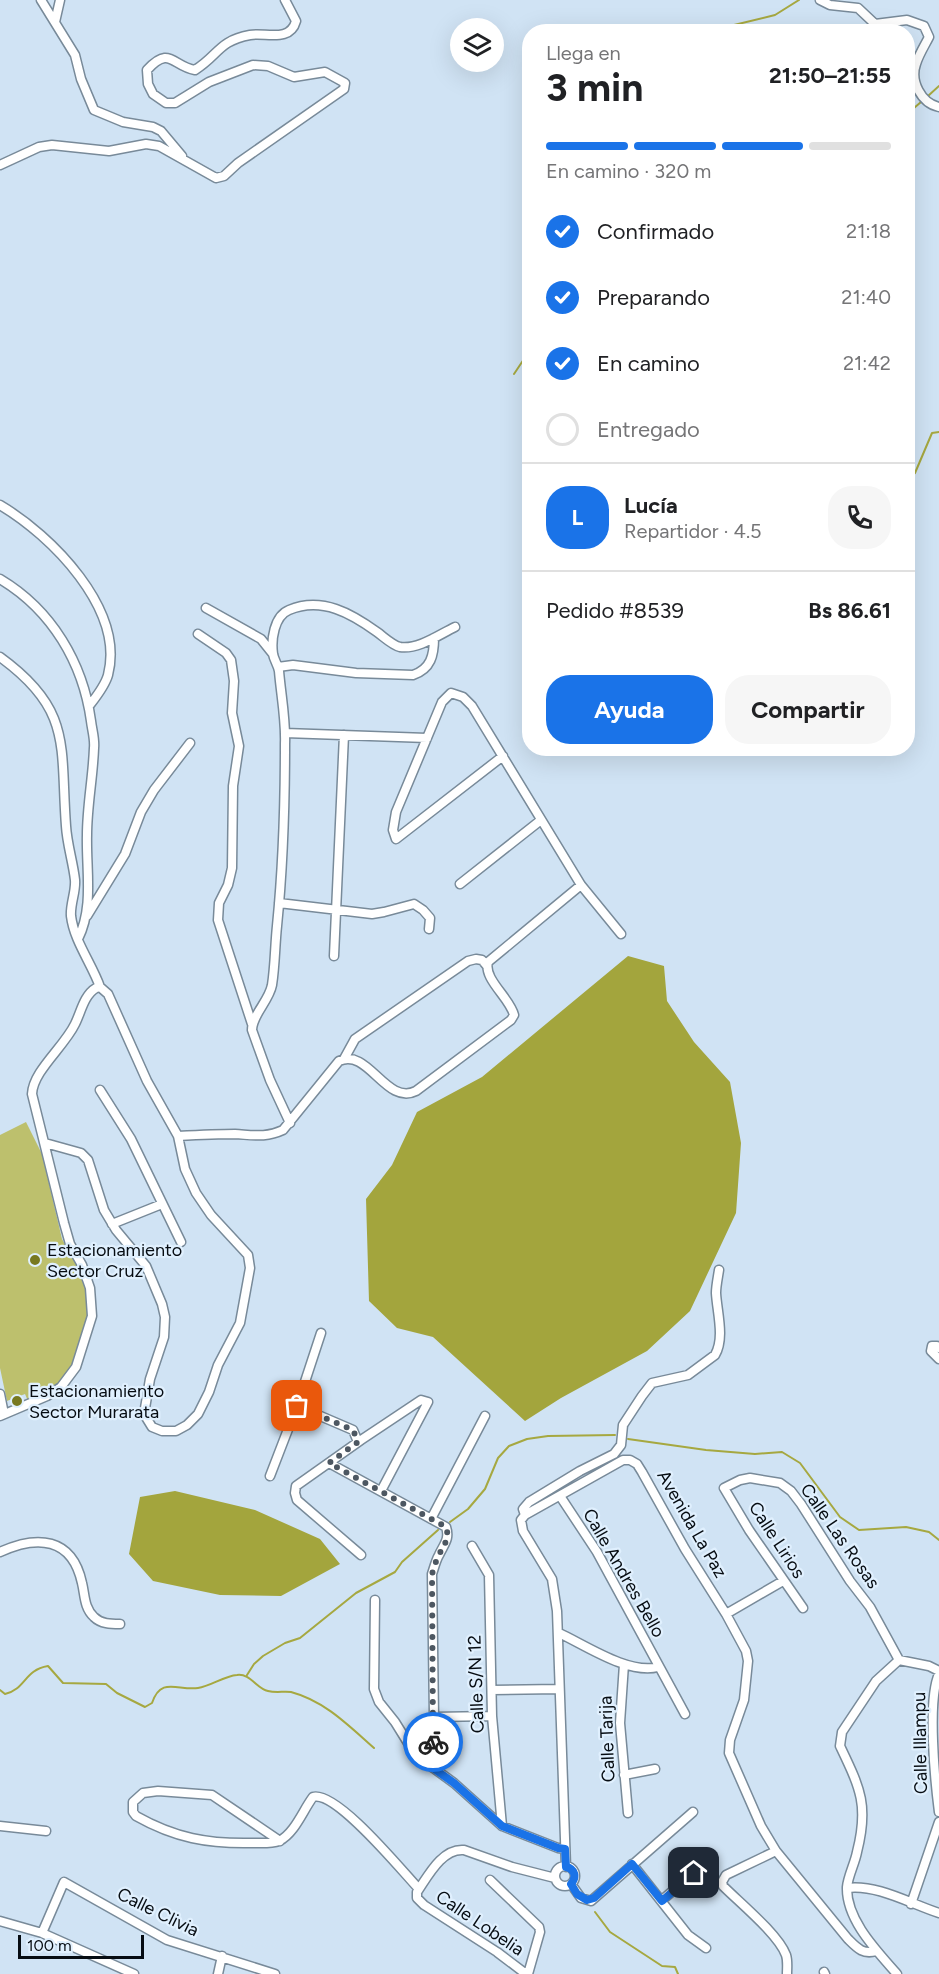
<!DOCTYPE html>
<html lang="es">
<head>
<meta charset="utf-8">
<style>
  :root { --surface:#fff; --page:#f6f6f6; --text:#202124; --muted:#757577; --line:#e0e0e0; --accent:#1a73e8 }
  body { margin:0; font-family:Figtree,sans-serif; background:var(--page); color:var(--text); height:100vh; display:flex; flex-direction:column; font-size:22px; white-space:nowrap }
  * { box-sizing:border-box; margin:0 }
  p { font-size:20px; color:var(--muted) }
  .icon { flex:none; width:33px; height:33px; fill:none; stroke:currentColor; stroke-width:2; stroke-linecap:round; stroke-linejoin:round }
  .map { position:relative; flex:1; overflow:hidden }
  .details { position:absolute; left:522px; top:24px; width:393px; height:732px; display:flex; flex-direction:column; background:var(--surface); border-radius:24px; box-shadow:0 6px 24px #0002 }
  .details>* { flex:none }
  .buttons { position:absolute; left:450px; top:18px; display:grid; gap:12px }
  .buttons a { display:grid; place-items:center; width:54px; height:54px; border-radius:50%; background:var(--surface); box-shadow:0 6px 24px #0002; font-size:30px }
  .scale { position:absolute; left:18px; bottom:15px; width:126px; box-sizing:border-box; padding-left:6px; border:3px solid #060c12; border-top:0; font-size:16px; line-height:21px; white-space:nowrap; color:#060c12; -webkit-text-stroke:4px #e0f0fe; paint-order:stroke }
  .pin { position:absolute; display:grid; place-items:center; width:51px; height:51px; color:#fff; margin:-26px; border-radius:12px; box-shadow:0 3px 9px #0006 }
  .courier { position:absolute; display:grid; place-items:center; width:60px; height:60px; margin:-30px; border:4px solid #1a73e8; border-radius:50%; background:#fff; color:#222; box-shadow:0 2px 8px #0007 }
  .overview em { font-style:normal; font-weight:700 }
  .overview div { display:flex; flex-direction:column-reverse }
  .overview { display:flex; align-items:center; justify-content:space-between; height:102px; padding:0 24px }
  h1 { font-size:39px; font-weight:700; line-height:45px }
  .bar { display:grid; grid-template-columns:repeat(4,1fr); gap:9px 6px; align-content:center; height:72px; padding:0 24px }
  .bar i { height:8px; border-radius:4px; background:var(--line) }
  .bar .selected { background:var(--accent) }
  .bar p { grid-column:span 4 }
  .line { display:flex; align-items:center; gap:15px; padding:0 24px; border-top:2px solid var(--line) }
  .line div { flex:1 }
  .round { display:grid; place-items:center; flex:none; width:63px; height:63px; border-radius:24px; background:var(--page) }
  ol { padding:0 24px; list-style:none }
  li { display:flex; align-items:center; gap:18px; height:66px }
  li p { margin-inline-start:auto }
  li .icon { padding:6px; border-radius:50%; background:var(--accent); color:#fff; stroke-width:4 }
  li:last-child { color:var(--muted) }
  li i { width:33px; height:33px; border:3px solid var(--line); border-radius:50% }
  .primary-button { display:flex; gap:12px; margin-top:auto; padding:12px 24px }
  .primary-button a { flex:1; height:69px; border-radius:24px; background:var(--accent); color:#fff; font-size:24px; font-weight:700; line-height:69px; text-align:center }
  .primary-button a+a { background:var(--page); color:var(--text) }
  .map>svg:first-child { display:block }
  .green { fill:#bdc06d }
  .forest { fill:#a3a53d }
  .lines { fill:none; stroke-linecap:round; stroke-linejoin:round }
  .stream { stroke:#a6a840; stroke-width:2 }
  .street-casing { stroke:#788a99; stroke-width:11 }
  .street { stroke:#fff; stroke-width:8 }
  .done { stroke:#4d5761; stroke-width:6; stroke-dasharray:0 10.8 }
  .route { stroke:#1a73e8; stroke-width:8 }
  .poi-dot { fill:#787920; stroke:#e0f0fe; stroke-width:2 }
  .labels { text-anchor:middle; stroke-width:4.5; stroke-linejoin:round; paint-order:stroke }
  .poi-label { font-size:18px; fill:#060c12; stroke:#e0f0fe; text-anchor:start }
  .street-label { font-size:18px; fill:#060c12; stroke:#e0f0fe }
</style>
</head>
<body>
<div class="map">
<svg width="939" height="1974" viewBox="0 0 939 1974">
  <rect width="100%" height="100%" fill="#d0e3f4"/>
  <path class="green" d="M26 1122 42 1154 62 1239 82 1275 88 1299V1317L73 1363 61 1384 28 1401 25 1394 7 1401 0 1368V1135Z"/>
  <path class="forest" d="M628 956 664 966 667 1001 694 1042 730 1082 741 1143 736 1213 690 1311 647 1351 561 1398 525 1421 433 1337 397 1328 369 1301 366 1199 392 1165 417 1112 482 1077Z
    M175 1491 255 1510 320 1539 340 1564 281 1596 220 1595 153 1581 129 1554 140 1497Z"/>
  <g class="lines">
    <path class="stream" d="M724 32 734 25 775 15 799 0
      M928 96 939 86
      M908 141 914 108 921 102
      M514 374 530 350
      M908 480 915 473 932 433 939 432
      M628 1439 706 1450 755 1454 782 1452 800 1463 840 1517 859 1530 906 1527 929 1532 939 1540
      M450 1522 468 1509 485 1489 498 1458 509 1446 527 1439 548 1436 615 1435
      M247 1675 254 1664 263 1656 285 1643 300 1638 356 1593 395 1572 402 1562 438 1530
      M0 1690 5 1694C26 1689 24 1670 48 1666L63 1683 106 1684 117 1693 145 1707 152 1703C161 1676 178 1691 198 1688 211 1686 224 1676 237 1675 250 1673 257 1689 268 1691 276 1693 284 1691 291 1692 325 1701 349 1726 374 1748
      M595 1912 610 1932 662 1966 675 1967 678 1974"/>
    <g class="street-casing">
      <path id="street" d="M41 0 75 55 81 79 94 110 123 122 153 127 161 131 182 156
        M820 0 830 5 858 8 875 24 907 20 924 26 929 37C925 45 919 54 916 64 910 81 921 103 939 107
        M55 22 60 0
        M0 165 39 147 52 145 109 151 146 144 159 146 216 178 224 176 238 163 344 89 345 83 325 72 294 77 268 66 253 65 209 82 175 103H166L153 94 148 84 147 70C170 45 172 66 195 70 219 55 218 41 250 35 265 32 290 43 296 21L285 0
        M0 505C51 535 125 609 108 675 105 686 96 697 89 706
        M0 579C52 610 83 663 91 721 92 730 95 739 94 748 93 777 87 806 87 835 86 870 94 907 78 939
        M206 608 261 639 273 654
        M198 634 226 653 231 660 234 681 232 713 239 746 233 786 232 868 228 885 219 903 218 920 252 1024
        M0 657C73 710 60 746 66 826 67 844 73 862 75 880 76 892 70 904 71 916 74 941 92 964 100 987
        M278 667 293 665 356 673 413 675C431 669 434 655 434 638
        M285 733 427 738
        M503 756 396 839 393 830 396 812 442 702 451 693 463 697 472 706 581 885 621 934
        M460 884 541 820
        M279 903 372 914 384 912 414 904 423 910 430 918 429 929
        M87 916 125 854 141 812 154 790 190 743
        M334 956 344 735
        M344 1059 355 1039 468 961 476 959 482 960 487 966
        M100 1090 131 1139 181 1242
        M290 1123 270 1080 252 1030C252 1015 269 1001 272 985 275 966 275 945 277 926 283 866 285 804 285 744 286 720 281 695 279 671 278 665 274 660 273 654 271 640 274 616 289 610 322 596 352 614 377 632 384 637 392 645 400 647 418 650 440 634 455 627
        M178 1136C197 1135 216 1134 235 1134 253 1135 266 1138 283 1130L339 1061C368 1047 386 1106 416 1091L511 1020 514 1015C510 998 483 979 488 962L581 885
        M112 1224 162 1204
        M939 1348 937 1346H932L931 1351 939 1359
        M0 1394 4 1414
        M297 1406 353 1430 358 1442
        M0 1416 47 1396 61 1387 76 1367 92 1316 90 1288 82 1265 70 1244 64 1223 32 1094C33 1071 64 1047 75 1024 81 1012 84 995 96 988L100 987 108 994 147 1081 178 1136 185 1169 196 1193 211 1215 248 1255 250 1268 240 1323 218 1365 209 1392 198 1414 187 1425 176 1431H162L152 1427 144 1414 150 1379 164 1337 165 1317 162 1304 146 1266 116 1230 104 1210 88 1160 81 1153 45 1143
        M329 1463 446 1527C450 1539 444 1544 439 1555 436 1560 434 1568 432 1574L434 1717 433 1768
        M270 1476 297 1406 321 1333
        M560 1496 597 1552 685 1714
        M525 1515 523 1509 529 1502 580 1471 614 1454 621 1445 623 1425 642 1396 652 1383 688 1375 715 1355C725 1338 717 1312 716 1293 716 1286 718 1277 719 1270
        M431 1519 485 1416
        M472 1546 489 1575 492 1716 502 1826
        M0 1552C37 1535 72 1537 82 1583 85 1595 84 1608 94 1617 101 1624 111 1624 120 1624
        M361 1555 297 1500 295 1493 296 1486 361 1440 421 1400 428 1402 381 1491
        M375 1600 374 1689 379 1702 395 1722 413 1751 421 1759 454 1783 502 1826 558 1848 565 1849
        M803 1608 749 1530 724 1488 740 1480 750 1478 780 1483 791 1491 801 1504 850 1581 870 1607 899 1660
        M726 1614 783 1581
        M559 1633C585 1645 629 1675 658 1667
        M624 1664 620 1723 628 1813
        M939 1674C927 1700 935 1781 939 1812
        M492 1690 559 1689
        M434 1717 492 1716
        M624 1775 655 1769
        M0 1826 46 1831
        M280 1841 212 1795 158 1791 143 1793 133 1802V1812L136 1816C175 1838 208 1844 252 1843 260 1843 271 1844 279 1841 295 1833 303 1810 313 1797 336 1790 402 1871 419 1889
        M776 1851 726 1875 722 1882 723 1886C740 1903 778 1934 786 1955 788 1961 787 1968 787 1974
        M632 1864 688 1935 706 1948
        M555 1876a10 10 0 1 1 20 0a10 10 0 1 1-20 0Z
        M566 1867 557 1611 552 1579 523 1531 521 1520 525 1515 623 1460H630L637 1464 642 1472 685 1549 726 1614 746 1651 748 1661 744 1700 730 1740 729 1753 761 1826 776 1851 848 1939C857 1948 863 1955 876 1951
        M490 1880 539 1927 540 1932 528 1974
        M571 1884 581 1898 591 1901 693 1812
        M847 1888C877 1884 911 1904 939 1913
        M661 1901 711 1858
        M911 1904 939 1822
        M0 1921 42 1933 134 1974
        M42 1933 64 1882 167 1940 275 1974
        M824 1972 825 1974
        M218 1974 222 1956
        M526 1974 497 1952 424 1905 417 1898V1892C428 1876 442 1848 464 1850L512 1867 555 1878
        M897 1974C877 1951 846 1920 847 1887 848 1876 855 1863 857 1852 869 1805 860 1788 840 1746L842 1732 876 1681 899 1660 929 1666 939 1671"/>
    </g>
    <use href="#street" class="street"/>
  </g>
  <g class="lines">
    <path class="done" d="M297 1406 353 1430 358 1442 329 1463 446 1527C450 1539 444 1544 439 1555 436 1560 434 1568 432 1574L433 1742"/>
    <path class="route" d="M433 1742V1768L454 1783 502 1826 558 1848 565 1849 566 1867C575 1869 577 1877 571 1884L577 1894 587 1900 594 1898 632 1864 662 1901 694 1873"/>
  </g>
  <g class="poi-dot">
    <circle cx="35" cy="1260" r="6"/>
    <circle cx="17" cy="1401" r="6"/>
  </g>
  <g class="labels">
    <g class="poi-label">
      <text x="47" y="1256">Estacionamiento<tspan x="47" dy="21">Sector Cruz</tspan></text>
      <text x="29" y="1397">Estacionamiento<tspan x="29" dy="21">Sector Murarata</tspan></text>
    </g>
    <g class="street-label">
      <text transform="translate(692 1524) rotate(60)" y="6">Avenida La Paz</text>
      <text transform="translate(840 1536) rotate(55)" y="6">Calle Las Rosas</text>
      <text transform="translate(777 1540) rotate(57)" y="6">Calle Lirios</text>
      <text transform="translate(624 1573) rotate(60)" y="6">Calle Andres Bello</text>
      <text transform="translate(476 1684) rotate(-92)" y="6">Calle S/N 12</text>
      <text transform="translate(607 1739) rotate(-92)" y="6">Calle Tarija</text>
      <text transform="translate(920 1743) rotate(-91)" y="6">Calle Illampu</text>
      <text transform="translate(158 1912) rotate(26)" y="6">Calle Clivia</text>
      <text transform="translate(480 1923) rotate(34)" y="6">Calle Lobelia</text>
    </g>
  </g>
</svg>
<div class="buttons">
<a><svg class="icon" aria-label="layers" viewBox="0 0 24 24"><path d="M12 4l9 5-9 5-9-5zM3 14l9 5 9-5"/></svg></a>
</div>
<div class="scale">100 m</div>
<div class="pin" style="left:297px;top:1406px;background:#ea580c"><svg class="icon" aria-label="bag" viewBox="0 0 24 24"><path d="M5 8h14l-1 12H6zM9 8a3 3 0 0 1 6 0"/></svg></div>
<div class="pin" style="left:694px;top:1873px;background:#1f2937"><svg class="icon" aria-label="home" viewBox="0 0 24 24"><path d="M3 11l9-7 9 7M6 9v11h12V9"/></svg></div>
<div class="courier" style="left:433px;top:1742px"><svg class="icon" aria-label="bike" viewBox="0 0 24 24"><circle cx="6" cy="16" r="4"/><circle cx="18" cy="16" r="4"/><path d="M6 16l4-8h5l3 8M10 8l3 8H6M13 5h3"/></svg></div>
<section class="details">
<div class="overview"><div><h1>3 min</h1><p>Llega en</p></div><em>21:50–21:55</em></div>
<div class="bar"><i class="selected"></i><i class="selected"></i><i class="selected"></i><i></i><p>En camino · 320 m</p></div>
<ol>
<li><svg class="icon" aria-label="check" viewBox="0 0 24 24"><path d="M5 12l5 5 9-10"/></svg>Confirmado<p>21:18</p></li>
<li><svg class="icon" aria-label="check" viewBox="0 0 24 24"><path d="M5 12l5 5 9-10"/></svg>Preparando<p>21:40</p></li>
<li><svg class="icon" aria-label="check" viewBox="0 0 24 24"><path d="M5 12l5 5 9-10"/></svg>En camino<p>21:42</p></li>
<li><i></i>Entregado</li>
</ol>
<div class="line" style="height:108px"><b class="round" style="background:var(--accent);color:#fff">L</b><div><b>Lucía</b><p>Repartidor · 4.5</p></div><a class="round"><svg class="icon" aria-label="phone" viewBox="0 0 24 24"><path d="M5 4h4l2 5-3 2q2 4 5 5l2-3 5 2v4C11 20 4 13 5 4z"/></svg></a></div>
<div class="line" style="height:78px"><div>Pedido #8539</div><b>Bs 86.61</b></div>
<div class="primary-button"><a>Ayuda</a><a>Compartir</a></div>
</section>
</div>
</body>
</html>
